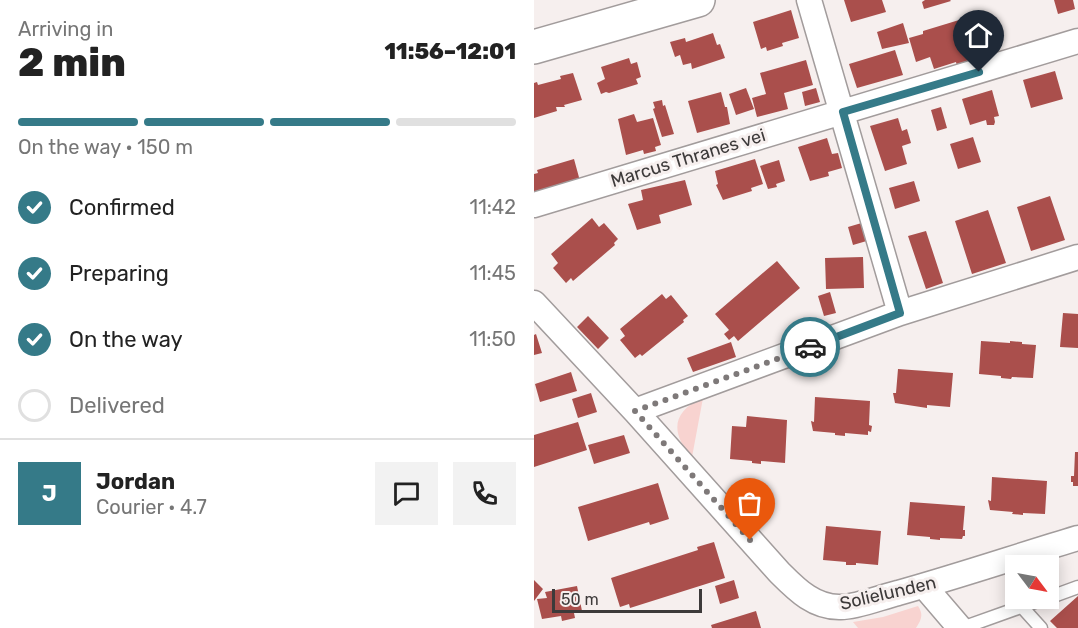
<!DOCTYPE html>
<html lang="en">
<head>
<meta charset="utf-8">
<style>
  :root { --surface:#fff; --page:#f2f2f2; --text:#222; --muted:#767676; --line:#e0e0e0; --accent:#357a88 }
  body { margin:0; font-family:Rubik,sans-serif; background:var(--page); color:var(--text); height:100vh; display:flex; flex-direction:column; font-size:22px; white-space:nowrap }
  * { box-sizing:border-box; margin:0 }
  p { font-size:20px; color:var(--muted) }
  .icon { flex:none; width:33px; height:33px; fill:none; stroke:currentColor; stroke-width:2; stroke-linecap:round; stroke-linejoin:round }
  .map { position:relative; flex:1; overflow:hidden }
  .side { display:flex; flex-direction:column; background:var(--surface); width:534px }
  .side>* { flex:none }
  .needle { width:39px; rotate:122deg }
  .tools { position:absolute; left:471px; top:555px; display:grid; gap:12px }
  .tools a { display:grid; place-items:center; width:54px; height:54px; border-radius:0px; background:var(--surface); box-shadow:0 3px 15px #0003; font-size:30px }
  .scale { position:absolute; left:18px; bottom:15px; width:150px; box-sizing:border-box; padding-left:6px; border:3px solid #3d3a3a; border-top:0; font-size:16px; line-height:21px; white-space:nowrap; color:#3d3a3a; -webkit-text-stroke:4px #f6efee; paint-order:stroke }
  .pin { position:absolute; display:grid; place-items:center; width:51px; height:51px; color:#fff; margin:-62px -26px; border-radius:50% 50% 50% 0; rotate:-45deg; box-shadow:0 0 6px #0007 }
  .pin .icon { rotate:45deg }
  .courier { position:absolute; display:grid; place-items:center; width:60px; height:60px; margin:-30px; border:4px solid #357a88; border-radius:50%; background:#fff; color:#222; box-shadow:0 2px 8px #0007 }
  .overview em { font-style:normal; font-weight:800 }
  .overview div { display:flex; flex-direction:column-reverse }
  .overview { display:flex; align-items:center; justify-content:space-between; height:102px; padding:0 18px }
  h1 { font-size:39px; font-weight:800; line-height:45px }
  .bar { display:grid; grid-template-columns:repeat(4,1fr); gap:9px 6px; align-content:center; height:72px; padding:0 18px }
  .bar i { height:8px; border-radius:4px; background:var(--line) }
  .bar .active { background:var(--accent) }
  .bar p { grid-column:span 4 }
  .line { display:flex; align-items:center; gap:15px; padding:0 18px; border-top:2px solid var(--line) }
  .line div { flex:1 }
  .round { display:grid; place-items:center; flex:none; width:63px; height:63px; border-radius:0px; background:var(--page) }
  ol { padding:0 18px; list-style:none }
  li { display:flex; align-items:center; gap:18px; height:66px }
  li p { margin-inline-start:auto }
  li .icon { padding:6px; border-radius:50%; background:var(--accent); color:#fff; stroke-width:4 }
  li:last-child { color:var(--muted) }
  li i { width:33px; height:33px; border:3px solid var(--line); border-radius:50% }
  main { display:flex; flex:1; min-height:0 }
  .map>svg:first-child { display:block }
  .green { fill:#f8d3d0 }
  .building { fill:#aa4f4c }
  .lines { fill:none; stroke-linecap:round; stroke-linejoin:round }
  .service-casing { stroke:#a29c9c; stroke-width:15 }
  .minor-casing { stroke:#a29c9c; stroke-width:27 }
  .primary-casing { stroke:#a29c9c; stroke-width:36 }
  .service { stroke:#fff; stroke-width:12 }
  .minor { stroke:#fff; stroke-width:24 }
  .primary { stroke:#fff; stroke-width:33 }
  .done { stroke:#7e7979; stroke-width:6; stroke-dasharray:0 10.8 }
  .route { stroke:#357a88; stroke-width:8 }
  .labels { text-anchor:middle; stroke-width:6; stroke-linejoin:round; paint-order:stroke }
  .street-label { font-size:18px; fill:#3d3a3a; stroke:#f6efee }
</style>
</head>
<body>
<main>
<section class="side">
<div class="overview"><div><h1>2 min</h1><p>Arriving in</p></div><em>11:56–12:01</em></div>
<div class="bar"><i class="active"></i><i class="active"></i><i class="active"></i><i></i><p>On the way · 150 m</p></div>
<ol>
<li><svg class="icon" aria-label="check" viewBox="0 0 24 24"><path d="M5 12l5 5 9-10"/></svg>Confirmed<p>11:42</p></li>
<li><svg class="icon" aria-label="check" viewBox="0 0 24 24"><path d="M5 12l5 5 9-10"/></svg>Preparing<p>11:45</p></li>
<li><svg class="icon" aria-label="check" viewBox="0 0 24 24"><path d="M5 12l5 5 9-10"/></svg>On the way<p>11:50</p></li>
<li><i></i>Delivered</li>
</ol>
<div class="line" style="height:108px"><b class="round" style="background:var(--accent);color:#fff">J</b><div><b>Jordan</b><p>Courier · 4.7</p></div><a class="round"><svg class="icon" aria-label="chat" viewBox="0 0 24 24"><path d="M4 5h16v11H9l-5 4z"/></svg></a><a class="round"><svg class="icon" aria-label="phone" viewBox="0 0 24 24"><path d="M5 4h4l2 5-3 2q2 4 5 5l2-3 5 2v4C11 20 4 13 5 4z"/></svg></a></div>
</section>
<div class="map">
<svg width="544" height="628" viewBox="0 0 544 628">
  <rect width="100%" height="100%" fill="#f6efee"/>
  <path class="green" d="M169 398 158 457C136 433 138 411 169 398Z
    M384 606C390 615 387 620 382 628H324L319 622 349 617Z"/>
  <path class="building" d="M310 0H348L352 12 317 22Z
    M391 0H416L417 1 390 9 388 2Z
    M520 0H539L541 9 524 14Z
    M257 10 265 38 248 43 249 46 233 51 232 47 227 49 219 22Z
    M435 17 447 55 437 58 438 62 423 66 422 62 400 69 396 57 382 62 375 38 389 34V31Z
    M369 23 375 43 348 49 343 32Z
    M179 33 183 45 186 44 191 58 158 69 157 63 149 65 146 55 141 57 136 42 151 38 152 42Z
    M361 50 369 75 323 88 315 64Z
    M95 58 97 64 103 62 107 77 102 79 104 84 75 93 72 92 67 94 63 83 71 79 67 67Z
    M272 60 279 85 250 93 254 109 223 117 218 98 232 94 226 73Z
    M521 71 529 99 497 108 489 80Z
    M39 73 48 100 30 105 31 107H22L23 111 0 118V83L3 82 4 85 27 79 26 76Z
    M212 88 220 109 202 115 195 94Z
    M282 88 286 102 271 106 268 92Z
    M458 90 465 116 460 117 461 122 460 125H453L452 120 436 125 428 99Z
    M187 92 191 107H193L196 124 163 133 154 101Z
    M128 100 129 106 131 105 140 134 128 137 119 109 121 108 119 102Z
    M407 107 413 128 403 131 397 110Z
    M100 114 103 122 119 118 127 145 121 147 122 151 110 154 109 150 92 155 84 119Z
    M364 118 368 131 373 129 377 143 368 146 373 164 351 171 336 126Z
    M439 137 447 162 424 169 416 144Z
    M293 138 298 154 304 153 308 168 294 172 295 176 276 181 264 147Z
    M40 159 46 181 0 193V174L4 173 3 170Z
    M221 159 229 184 217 188 218 191 189 200 182 185 184 184 181 171Z
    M245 160 251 181 242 184 243 187 234 189 226 166Z
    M151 180 158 205 125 215 127 223 103 230 94 204 109 200 107 190Z
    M380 181 386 201 361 209 355 188Z
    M516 196 531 240 497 251 483 207Z
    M454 210 472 263 438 274 421 221Z
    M58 218 65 227 70 223 84 239 80 243 81 245 39 281 37 278 32 283 19 268 24 263 17 254Z
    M331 222 336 240 319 245 314 227Z
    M392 231 409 283 392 289 374 236Z
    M329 257 330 288 292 289 291 258Z
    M243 261 266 288 204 341 200 336 195 340 190 334 195 330 181 314Z
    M296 292 302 313 290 316 284 296Z
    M128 294 132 299 137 295 154 316 149 320 150 322 108 356 106 354 101 358 86 340 91 336 86 329Z
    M529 313 544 314V348L526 347Z
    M54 316 75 338 64 349 43 327Z
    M2 334 8 353 0 355V335Z
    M447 341 476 343V341L488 342V344L502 345 499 378 478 377 477 379 467 378V376L445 374Z
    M197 342 202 357 159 372 153 358Z
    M364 369 419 373 416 407 393 405V408L361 403 359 393H362Z
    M37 372 43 391 6 402 1 384Z
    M57 393 63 412 44 418 38 399Z
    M281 397 336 401 335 425 338 426 337 432 334 431V435L311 433V436L301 435V433L279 431 277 421 280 422Z
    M213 416 253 420 251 463 227 461V464L218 463V461L196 459 198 426 212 427Z
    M44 422 53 450 0 467V435Z
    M90 435 96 453 60 464 54 445Z
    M541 452H544V486H539V482H537V476H540Z
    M458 477 513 481 511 514 489 513V515L478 514 479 512 456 510 454 500 457 501Z
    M124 483 135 519 116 525 115 522 54 541 44 507Z
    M376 502 431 506 429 530H431V536H429L428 539 406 538V540L396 539V537L373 535Z
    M292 526 347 531 344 565 322 563V565H312V562L289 560Z
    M180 542 191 578 96 608 95 604 86 607 77 578 164 550 163 547Z
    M0 580 9 589 0 601Z
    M200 580 205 598 186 604 181 586Z
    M43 586 48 611 40 613 41 618 28 621 27 616 8 619 3 599 13 598 11 592Z
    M544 596V628H523L516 621Z
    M222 611 227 628H178L177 625Z"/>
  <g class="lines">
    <g class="service-casing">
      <path id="service" d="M514 598 544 587
        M488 607 507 628
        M428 628 512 598"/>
    </g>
    <g class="minor-casing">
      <path id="minor" d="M275 0 366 313
        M0 205 544 41
        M0 303 101 411 245 572C262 589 280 608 307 607 324 607 347 597 364 593 425 576 484 556 544 538
        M101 411 366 313 544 257
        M390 586 426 628"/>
    </g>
    <g class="primary-casing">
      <path id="primary" d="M0 47 164 0"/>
    </g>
    <use href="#service" class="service"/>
    <use href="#minor" class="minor"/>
    <use href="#primary" class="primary"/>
  </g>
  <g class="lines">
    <path class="done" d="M216 540 101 411 276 347"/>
    <path class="route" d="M276 347 366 313 309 112 445 72"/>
  </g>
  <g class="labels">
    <g class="street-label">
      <text transform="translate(154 158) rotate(-17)" y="6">Marcus Thranes vei</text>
      <text transform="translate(354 593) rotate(-13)" y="6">Solielunden</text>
    </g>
  </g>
</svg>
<div class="tools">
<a><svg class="needle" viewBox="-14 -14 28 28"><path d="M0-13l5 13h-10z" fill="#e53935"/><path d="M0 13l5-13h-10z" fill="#767676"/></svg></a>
</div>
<div class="scale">50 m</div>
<div class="pin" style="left:216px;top:540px;background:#ea580c"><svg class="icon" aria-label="bag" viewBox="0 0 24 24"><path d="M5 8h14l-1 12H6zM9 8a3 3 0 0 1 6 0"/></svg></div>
<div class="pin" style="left:445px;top:72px;background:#1f2937"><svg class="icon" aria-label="home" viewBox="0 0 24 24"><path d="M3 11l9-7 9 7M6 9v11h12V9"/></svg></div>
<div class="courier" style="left:276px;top:347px"><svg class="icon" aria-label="car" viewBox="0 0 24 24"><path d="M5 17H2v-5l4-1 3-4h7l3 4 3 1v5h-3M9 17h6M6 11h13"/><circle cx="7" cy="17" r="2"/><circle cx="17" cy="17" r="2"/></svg></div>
</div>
</main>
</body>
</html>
